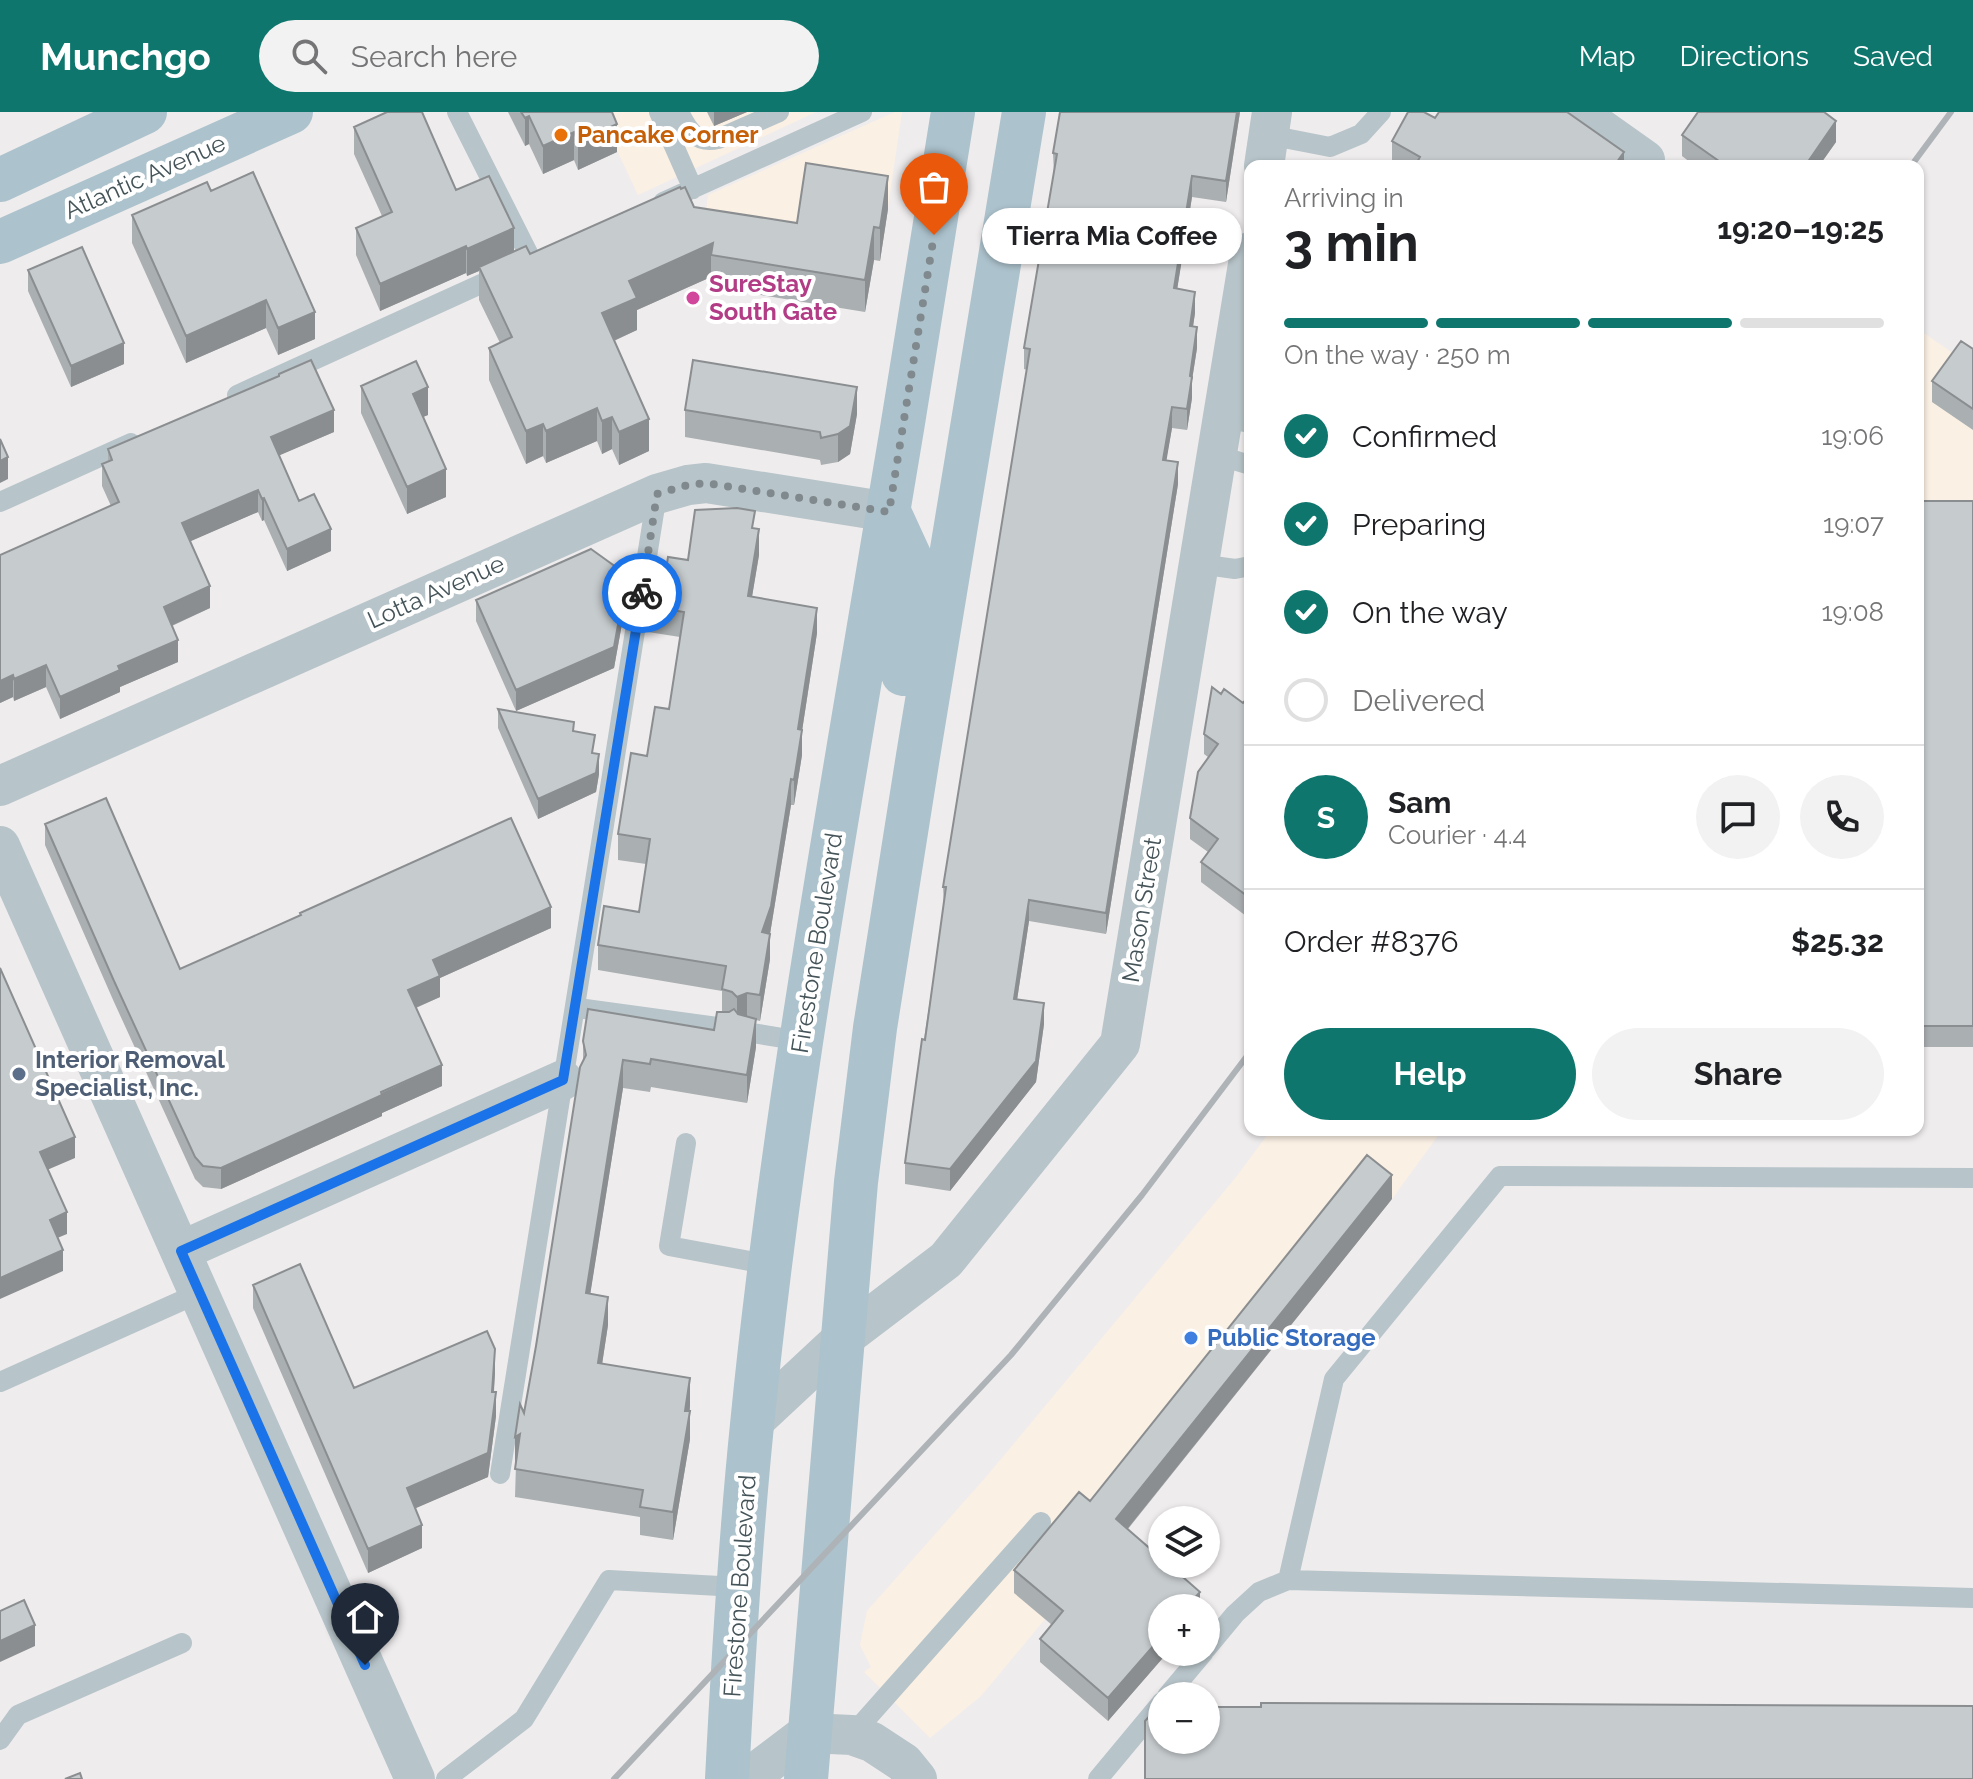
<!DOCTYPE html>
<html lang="en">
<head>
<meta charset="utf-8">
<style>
  :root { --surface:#fff; --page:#f2f2f2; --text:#202124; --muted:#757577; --line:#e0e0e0; --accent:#0f766e }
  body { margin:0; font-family:Raleway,sans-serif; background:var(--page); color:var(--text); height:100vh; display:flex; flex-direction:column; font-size:30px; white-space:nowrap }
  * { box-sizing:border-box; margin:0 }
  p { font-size:26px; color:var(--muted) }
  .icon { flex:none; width:44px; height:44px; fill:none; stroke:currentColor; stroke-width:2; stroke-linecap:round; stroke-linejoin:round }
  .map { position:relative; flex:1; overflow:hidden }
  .side { position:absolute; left:1244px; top:48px; width:680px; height:976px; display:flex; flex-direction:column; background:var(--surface); border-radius:16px; box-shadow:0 2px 6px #0004 }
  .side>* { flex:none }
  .fabs { position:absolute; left:1148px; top:1394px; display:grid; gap:16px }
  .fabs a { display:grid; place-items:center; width:72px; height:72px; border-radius:50%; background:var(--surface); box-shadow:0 2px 6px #0004; font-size:40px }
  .pin { position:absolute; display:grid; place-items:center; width:68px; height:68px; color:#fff; margin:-82px -34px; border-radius:50% 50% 50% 0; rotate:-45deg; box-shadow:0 0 8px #0007 }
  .pin .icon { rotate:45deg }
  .courier { position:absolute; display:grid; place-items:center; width:80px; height:80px; margin:-40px; border:6px solid #1a73e8; border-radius:50%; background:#fff; color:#222; box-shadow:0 2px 10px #0007 }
  .bubble { position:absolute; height:56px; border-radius:28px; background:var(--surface); box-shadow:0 2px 6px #0004; font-size:26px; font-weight:700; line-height:56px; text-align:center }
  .summary em { font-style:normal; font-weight:700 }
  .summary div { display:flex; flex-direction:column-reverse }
  .summary { display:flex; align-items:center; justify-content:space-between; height:136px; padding:0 40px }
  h1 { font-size:52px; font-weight:700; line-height:60px }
  .bar { display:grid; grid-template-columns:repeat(4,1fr); gap:12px 8px; align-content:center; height:96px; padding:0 40px }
  .bar i { height:10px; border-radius:6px; background:var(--line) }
  .bar .selected { background:var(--accent) }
  .bar p { grid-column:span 4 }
  .line { display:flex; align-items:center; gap:20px; padding:0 40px; border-top:2px solid var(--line) }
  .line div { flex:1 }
  .round { display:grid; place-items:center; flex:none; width:84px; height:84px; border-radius:42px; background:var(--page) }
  ol { padding:0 40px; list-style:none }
  li { display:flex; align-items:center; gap:24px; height:88px }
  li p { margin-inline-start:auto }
  li .icon { padding:8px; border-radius:50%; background:var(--accent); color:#fff; stroke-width:4 }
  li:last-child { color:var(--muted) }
  li i { width:44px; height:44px; border:4px solid var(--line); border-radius:50% }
  .cta { display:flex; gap:16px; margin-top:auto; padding:16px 40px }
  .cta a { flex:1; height:92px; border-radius:48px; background:var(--accent); color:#fff; font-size:32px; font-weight:700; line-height:92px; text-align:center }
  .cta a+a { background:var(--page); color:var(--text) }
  header { display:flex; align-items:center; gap:48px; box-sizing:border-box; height:112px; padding:0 40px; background:var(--accent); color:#fff }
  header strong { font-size:38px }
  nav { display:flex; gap:44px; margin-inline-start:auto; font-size:28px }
  .search { width:560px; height:72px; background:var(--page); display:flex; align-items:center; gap:20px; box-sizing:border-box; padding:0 28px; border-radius:44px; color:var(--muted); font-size:30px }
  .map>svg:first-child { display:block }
  .commercial { fill:#fbf0e4 }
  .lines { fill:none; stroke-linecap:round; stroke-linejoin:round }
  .service { stroke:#b7c4c9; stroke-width:20 }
  .minor { stroke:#b7c4c9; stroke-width:40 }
  .primary { stroke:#acc2cc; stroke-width:44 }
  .rail { stroke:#aeb3b7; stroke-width:6 }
  .wall { fill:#aaafb1 }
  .shaded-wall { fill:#8b8e90 }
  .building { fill:#c6cbce; stroke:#8b8e90; stroke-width:2 }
  .done { stroke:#80898d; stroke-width:8; stroke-dasharray:0 14.4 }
  .route { stroke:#1a73e8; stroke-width:10 }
  .food-dot { fill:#e8710a; stroke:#fff; stroke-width:3 }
  .hotel-dot { fill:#d1479c; stroke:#fff; stroke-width:3 }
  .service-dot { fill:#5c6f8a; stroke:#fff; stroke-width:3 }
  .shop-dot { fill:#3f7fe0; stroke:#fff; stroke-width:3 }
  .labels { text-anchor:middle; stroke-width:8; stroke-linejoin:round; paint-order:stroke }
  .food-label { font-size:24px; font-weight:bold; fill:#c56008; stroke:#fff; text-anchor:start }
  .street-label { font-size:24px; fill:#455459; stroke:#fff }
  .hotel-label { font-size:24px; font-weight:bold; fill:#b23c85; stroke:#fff; text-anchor:start }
  .service-label { font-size:24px; font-weight:bold; fill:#4e5e75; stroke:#fff; text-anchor:start }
  .shop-label { font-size:24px; font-weight:bold; fill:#366cbe; stroke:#fff; text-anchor:start }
</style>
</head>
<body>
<header>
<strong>Munchgo</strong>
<div class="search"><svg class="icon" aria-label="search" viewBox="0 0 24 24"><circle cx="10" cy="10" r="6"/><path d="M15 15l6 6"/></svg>Search here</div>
<nav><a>Map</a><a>Directions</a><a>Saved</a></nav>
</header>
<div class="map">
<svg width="1973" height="1667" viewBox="0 0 1973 1667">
  <rect width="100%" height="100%" fill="#efeced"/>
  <path class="commercial" d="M599 0H816L638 83Z
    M895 0H902L880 149 703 120 708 83Z
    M1918 217 1973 255V935H1918Z
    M1271 1018H1442L1392 1087 1124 1421 1045 1507 981 1584 930 1626 864 1560 871 1555 860 1533 867 1499 986 1365 1237 1064Z"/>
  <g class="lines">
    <path class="service" d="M457 0 532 149
      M659 0 693 77
      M679 0C688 18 696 32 718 27L779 0
      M1269 23 1330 35 1361 22 1381 0
      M663 90 862 0
      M237 283 503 162
      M1222 306 1250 311
      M1217 343 1250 353
      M0 390 131 331
      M1199 452 1235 457 1250 454
      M578 896 725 916
      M746 920 801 929
      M686 1031 669 1134 771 1153
      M0 1270 199 1181
      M500 1362 657 382
      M1288 1468 1334 1267 1500 1064 1973 1066
      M1206 1537 1235 1502 1259 1480 1288 1468 1973 1486
      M1167 1584 1204 1540
      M852 1623 1041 1410
      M0 1628 18 1603 182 1531
      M446 1667 524 1607 609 1468 738 1475
      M1098 1667 1162 1590"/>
    <path class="minor" d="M1577 0 1645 48
      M1264 54 1272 0
      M0 674 657 382 688 373 706 371 889 400
      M0 734 415 1667
      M181 1139 563 968
      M752 1311 842 1227 946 1148 1120 932 1250 140
      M747 1667 808 1621 852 1623 872 1630 904 1651 917 1667"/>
    <path class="primary" d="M0 68 145 0
      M0 130 291 0
      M889 400 916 459 903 562
      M727 1667C733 1549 740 1431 752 1313 778 1049 823 787 867 526 897 351 925 175 953 0
      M806 1667 856 1070 875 916 918 644 1024 0"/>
    <path class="rail" d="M1911 54 1951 0
      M614 1667 1011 1243 1142 1083 1250 940"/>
  </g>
  <path class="wall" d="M508 0H612L617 40 578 58 574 48 543 62 529 32 525 34Z
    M707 0H747L714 14Z
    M1060 0H1240L1226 90 1192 85 1177 177 1195 201 1193 214 1197 236 1192 268V286L1187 318 1172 316 1166 348 1178 372 1106 822 1029 809 1017 888 1044 912 1036 970 950 1079 905 1072V1051L944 796 943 775 1027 258 1024 257V236L1054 63 1053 41Z
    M1435 6 1624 54H1398L1392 50V29Z
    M354 15 456 78 514 139 530 142 694 95 797 111 888 97 880 149 874 148 865 200 711 175V165L637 198V218L614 229 649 339 619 353 612 337 602 342 597 329 546 351 543 344 526 352 489 268V236L500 231 479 188V159L467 164 466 161 380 199 356 143V116L382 104 354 42Z
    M1682 23 1836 30 1819 54H1695L1682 44Z
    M211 79 315 227 278 243 266 216 186 251 132 131V103Z
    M28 158 124 252 71 275 28 179Z
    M1973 237V318L1932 290V269Z
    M361 274 428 303 423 305 446 385 407 402 361 301Z
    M685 298 857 302 850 342 838 350 821 353 820 348 685 325Z
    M334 320 279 343 299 389 331 439 287 459 264 408 262 409 258 400 190 429 210 496 172 514 178 550 120 575V580L60 607 46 575 14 589 13 585 0 591V443L111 394 102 374V352L108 350V337Z
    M1918 389H1973V935H1918Z
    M755 416 759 443 752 484 817 521 802 619V643L794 693H791L770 822V847L760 909 756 908V935L747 991 651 975 650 980 623 976 590 1182 608 1213 602 1252 690 1294V1327L673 1428 640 1423V1405L515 1385 516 1352 515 1353 536 1234 583 949V929L714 918 722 900V879L598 858V833L639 800 646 752 618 748V722L647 644 669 597 680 525 648 520V494L662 483 688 448Z
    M627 484 614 556 516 599 476 509V488Z
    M1221 582 1243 591 1250 583V807L1201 770V750L1208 740 1190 727V706L1208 645 1204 642V622Z
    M498 597 574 619 599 662 596 680 538 707 498 616Z
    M45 712 180 857 300 803V801L551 816 440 866V885L416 896 442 974 382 1001V1004L221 1077 203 1075 195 1067 114 890 45 733Z
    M1392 1087 1128 1417 1200 1496 1162 1540H1168L1108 1609 1040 1550V1527L1052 1513 1014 1481V1458L1090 1389Z
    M253 1173 354 1276 495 1261 494 1280 496 1304 488 1365 415 1396 422 1436 368 1461 253 1196Z"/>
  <path class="shaded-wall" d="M714 0H747L714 14Z
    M1237 0H1240L1226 90V69Z
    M529 4V32L525 34V6Z
    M1836 9V30L1819 54H1805Z
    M617 12V40L578 58V30Z
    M574 20V48L543 62V34Z
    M1624 40V54H1614Z
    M888 64V97L880 149V116Z
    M1192 64V85L1174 197V176Z
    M874 115V148L865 200V168Z
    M514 116V143L479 155V159L467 164V137Z
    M713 131 711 143V165L637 198V218L602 234V201L629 169Z
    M466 134V161L380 199V172Z
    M1195 180V201L1190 235V214Z
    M266 188V216L186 251V224Z
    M315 200V227L278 243V216Z
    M1197 215V236L1192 268V286L1187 318V297L1190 264Z
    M124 231V252L71 275V254Z
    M428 275V303L413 309V282Z
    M857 275V302L850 342 838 350V322Z
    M1172 295V316L1163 369V348Z
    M597 296V329L546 351V319Z
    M334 298V320L271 347V325Z
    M612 305V337L602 342V309Z
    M649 307V339L619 353V320Z
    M543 312V344L526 352V319Z
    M8 345V367L0 371V349Z
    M1178 350V372L1106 822V801Z
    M446 357V385L407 402V375Z
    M258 378V400L182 433V411Z
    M264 386V408L262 409V387Z
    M331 417V439L287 459V437Z
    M759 417V443L748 509V484Z
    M627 463V484L614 556 516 599V578Z
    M210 474V496L164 517V495Z
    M817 496V521L802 619V643L794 693V668L798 617Z
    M178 528V550L120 575V580L60 607V585L118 554Z
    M46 553V575L14 589V567Z
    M13 563V585L0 591V569Z
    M599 642V662L596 680 538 707V687Z
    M791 667V693L770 822V847L760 909 762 820Z
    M1029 788V809L1014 908V887Z
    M551 795V816L440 866V885L408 899V878L433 848Z
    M747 881V907L737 911V885Z
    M1044 891V912L1036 970 950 1079V1057Z
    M756 907V935L747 991V963Z
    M623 948V976L586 1209V1181Z
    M442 953V974L382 1001V1004L221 1077V1056Z
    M75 1025V1046L40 1061V1040Z
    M1392 1063V1087L1116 1431V1407Z
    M67 1100V1122L50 1129V1108Z
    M63 1138V1159L0 1187V1166Z
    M608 1185V1213L598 1279V1251Z
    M495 1237V1261L492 1304V1280Z
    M690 1266V1294L685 1327V1299Z
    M496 1280V1304L488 1365 407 1400V1376Z
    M690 1299V1327L673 1428V1400Z
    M520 1322V1350L515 1353V1325Z
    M422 1413V1436L368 1461V1437Z
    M1200 1480V1496H1186Z
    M35 1513V1534L0 1550V1529Z
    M1162 1524V1540H1168L1108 1609V1586Z"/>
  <path class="building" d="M387 0H422L456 78 489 64 514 116 467 137 466 134 380 172 356 116 392 100 354 15Z
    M521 0H612L617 12 578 30 574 20 543 34 529 4 525 6Z
    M1060 0H1237L1226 69 1192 64 1174 176 1195 180 1190 214 1197 215 1190 264 1192 265 1187 297 1172 295 1163 348 1178 350 1106 801 1029 788 1014 887 1044 891 1036 949 950 1057 905 1051 922 927 925 928 946 775H943L1030 237 1024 236 1057 42 1053 41Z
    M1408 0H1424L1435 6 1439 0H1567L1624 40 1614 54H1415L1420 45 1392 29Z
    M1698 0H1824L1836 9 1805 54H1726L1682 23Z
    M806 51 888 64 880 116 874 115 865 168 711 143 713 131 629 169 637 186 602 201 649 307 619 320 612 305 602 309 597 296 546 319 543 312 526 319 489 236 512 225 479 155 526 134 530 142 680 75 681 77 685 75 694 95 797 111Z
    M253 60 315 200 278 216 266 188 186 224 132 103 207 70 211 79Z
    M82 135 124 231 71 254 28 158Z
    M1961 229 1973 237V297L1932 269Z
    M311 248 334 298 271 325 299 389 314 382 331 417 287 437 264 386 262 387 258 378 182 411 210 474 164 495 178 528 118 554 120 558 60 585 46 553 14 567 13 563 0 569V443L119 390 102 352 112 348 108 337 279 264V262Z
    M693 248 857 275 850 314 838 322 821 326 820 320 685 298Z
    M416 249 428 275 413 282 446 357 407 375 361 274Z
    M0 327 8 345 0 349Z
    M1918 389H1973V914H1918Z
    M737 396 755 399 752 416 759 417 748 484 817 496 798 617 802 618 794 668 791 667 771 794 762 820 770 822 760 883 747 881 737 885 732 880 722 877 726 854 598 833 604 794 639 800 650 727 618 722 631 641 647 644 655 595 669 597 684 500 648 494 651 475 662 483 668 445 688 448 695 398Z
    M591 437 627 463 614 535 516 578 476 488Z
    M1212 575 1221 582 1224 577 1243 591 1250 583V786L1201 750 1218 727 1190 706 1198 660 1218 632 1204 622Z
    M498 597 574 610 573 619 595 623 592 641 599 642 596 661 538 687Z
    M106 686 180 857 301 803 300 801 511 706 551 795 433 848 440 864 408 878 442 953 381 980 382 983 221 1056 203 1054 195 1045 114 869 45 712Z
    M0 856 75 1025 40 1040 67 1100 50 1108 63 1138 0 1166Z
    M588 897 714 918 717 900H729L734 897 738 902 756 907 747 963 651 947 650 952 623 948 586 1181 608 1185 598 1251 690 1266 685 1299H690L673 1400 640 1395 643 1378 515 1357 520 1322 515 1325 520 1292 524 1301 536 1234 580 955 586 943 583 929Z
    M1367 1043 1392 1063 1116 1407 1162 1447V1452H1168L1200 1480 1186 1496H1162V1524L1108 1586 1040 1527 1063 1499 1014 1458 1079 1380 1090 1389Z
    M300 1152 354 1276 487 1219 495 1237 492 1280H496L488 1341 407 1376 422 1413 368 1437 253 1173Z
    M24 1488 35 1513 0 1529V1499Z
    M1261 1591 1973 1594V1667H1145V1609L1158 1595H1162V1628H1206V1595H1261Z
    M80 1661 82 1667H65Z"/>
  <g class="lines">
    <path class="done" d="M642 481 657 382 688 373 706 371 889 400 934 123"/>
    <path class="route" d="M365 1553 181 1139 563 968 642 481"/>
  </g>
  <circle class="food-dot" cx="561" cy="23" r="8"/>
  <circle class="hotel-dot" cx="693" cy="186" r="8"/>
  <circle class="service-dot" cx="19" cy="962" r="8"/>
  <circle class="shop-dot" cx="1191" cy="1226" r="8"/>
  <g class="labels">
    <g class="food-label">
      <text x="577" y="31">Pancake Corner</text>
    </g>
    <g class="street-label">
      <text transform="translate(145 65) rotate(-24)" y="8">Atlantic Avenue</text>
      <text transform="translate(436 480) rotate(-24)" y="8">Lotta Avenue</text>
      <text transform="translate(1142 798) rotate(-81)" y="8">Mason Street</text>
      <text transform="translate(817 831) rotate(-81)" y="8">Firestone Boulevard</text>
      <text transform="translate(740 1474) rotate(-86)" y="8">Firestone Boulevard</text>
    </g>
    <g class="hotel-label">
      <text x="709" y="180">SureStay<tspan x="709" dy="28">South Gate</tspan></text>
    </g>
    <g class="service-label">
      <text x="35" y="956">Interior Removal<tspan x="35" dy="28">Specialist, Inc.</tspan></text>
    </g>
    <g class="shop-label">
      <text x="1207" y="1234">Public Storage</text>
    </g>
  </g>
</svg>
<div class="fabs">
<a><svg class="icon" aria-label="layers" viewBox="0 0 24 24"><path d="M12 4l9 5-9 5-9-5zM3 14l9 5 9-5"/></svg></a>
<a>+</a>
<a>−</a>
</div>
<div class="pin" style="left:934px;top:123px;background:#ea580c"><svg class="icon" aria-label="bag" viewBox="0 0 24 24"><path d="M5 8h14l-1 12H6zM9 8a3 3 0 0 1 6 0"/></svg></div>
<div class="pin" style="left:365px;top:1553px;background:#1f2937"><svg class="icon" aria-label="home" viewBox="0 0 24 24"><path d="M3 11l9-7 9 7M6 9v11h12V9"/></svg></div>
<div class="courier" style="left:642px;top:481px"><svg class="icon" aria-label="bike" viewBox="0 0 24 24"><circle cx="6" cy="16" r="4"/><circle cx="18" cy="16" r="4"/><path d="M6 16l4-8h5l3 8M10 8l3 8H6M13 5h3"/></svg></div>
<div class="bubble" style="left:982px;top:96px;width:260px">Tierra Mia Coffee</div>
<section class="side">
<div class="summary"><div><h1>3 min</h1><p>Arriving in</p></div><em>19:20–19:25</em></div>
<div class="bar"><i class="selected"></i><i class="selected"></i><i class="selected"></i><i></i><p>On the way · 250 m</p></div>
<ol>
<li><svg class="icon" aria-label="check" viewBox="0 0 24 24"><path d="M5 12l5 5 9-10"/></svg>Confirmed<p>19:06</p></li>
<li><svg class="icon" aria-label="check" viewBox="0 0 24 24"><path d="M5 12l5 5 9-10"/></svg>Preparing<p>19:07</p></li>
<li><svg class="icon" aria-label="check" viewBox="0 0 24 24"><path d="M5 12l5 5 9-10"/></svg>On the way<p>19:08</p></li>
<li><i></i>Delivered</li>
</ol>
<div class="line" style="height:144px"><b class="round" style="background:var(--accent);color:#fff">S</b><div><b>Sam</b><p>Courier · 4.4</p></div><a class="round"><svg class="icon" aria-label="chat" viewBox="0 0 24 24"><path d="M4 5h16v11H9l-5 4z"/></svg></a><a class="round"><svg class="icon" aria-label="phone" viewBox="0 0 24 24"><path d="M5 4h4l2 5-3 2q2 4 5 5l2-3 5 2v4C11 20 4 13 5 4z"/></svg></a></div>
<div class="line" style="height:104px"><div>Order #8376</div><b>$25.32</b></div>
<div class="cta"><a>Help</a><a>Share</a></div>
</section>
</div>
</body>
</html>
